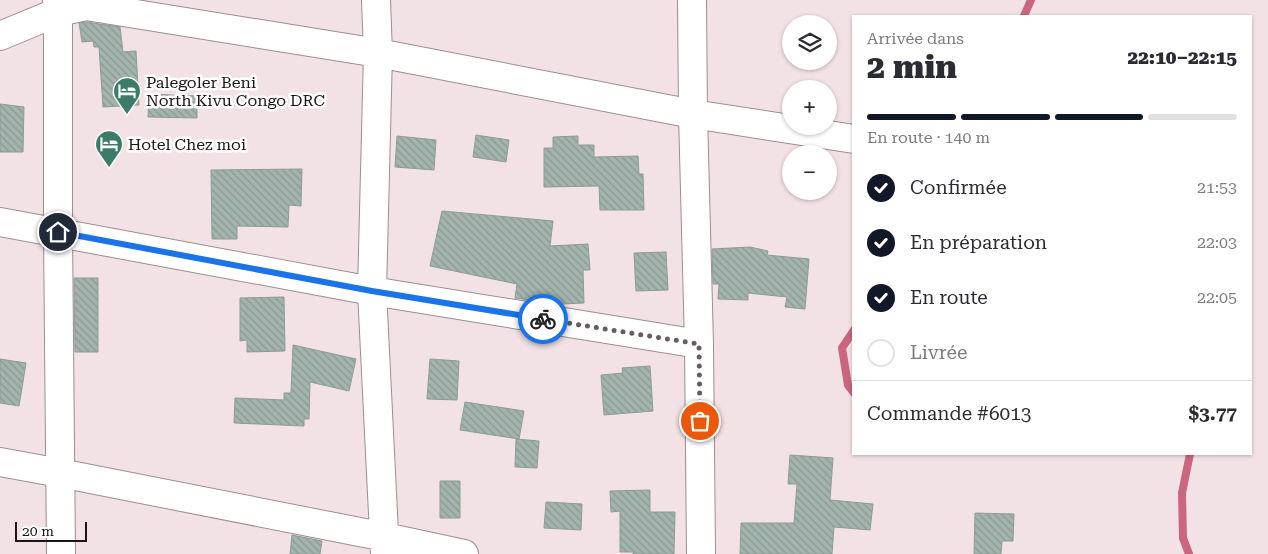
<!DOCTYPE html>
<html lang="fr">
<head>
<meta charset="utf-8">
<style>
  :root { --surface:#fff; --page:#f7f7f7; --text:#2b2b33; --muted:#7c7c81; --line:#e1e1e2; --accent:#111827 }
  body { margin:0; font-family:"Roboto Serif",serif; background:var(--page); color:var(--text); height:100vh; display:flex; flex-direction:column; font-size:19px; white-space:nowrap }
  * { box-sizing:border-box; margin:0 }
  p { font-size:16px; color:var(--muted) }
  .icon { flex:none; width:28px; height:28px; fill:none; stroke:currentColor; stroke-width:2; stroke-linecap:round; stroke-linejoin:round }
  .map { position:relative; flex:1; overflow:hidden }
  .panel { position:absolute; left:852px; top:15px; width:400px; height:440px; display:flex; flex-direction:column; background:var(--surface); border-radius:0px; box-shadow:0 1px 4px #0004 }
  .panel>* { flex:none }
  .controls { position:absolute; left:782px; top:15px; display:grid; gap:10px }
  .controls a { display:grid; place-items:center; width:55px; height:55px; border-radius:50%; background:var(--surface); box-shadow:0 1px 4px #0004; font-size:25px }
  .scale { position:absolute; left:15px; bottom:12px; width:72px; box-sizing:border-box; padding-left:5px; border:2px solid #1b1516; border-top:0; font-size:14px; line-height:18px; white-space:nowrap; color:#1b1516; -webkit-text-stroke:4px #fff; paint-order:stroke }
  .pin { position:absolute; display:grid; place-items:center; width:42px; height:42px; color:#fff; margin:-21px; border:2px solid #fff; border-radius:50%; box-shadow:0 1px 5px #0007 }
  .courier { position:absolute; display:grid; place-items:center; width:50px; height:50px; margin:-25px; border:4px solid #1a73e8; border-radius:50%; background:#fff; color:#222; box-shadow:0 1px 6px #0007 }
  .overview em { font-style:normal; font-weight:800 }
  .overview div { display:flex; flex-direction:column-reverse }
  .overview { display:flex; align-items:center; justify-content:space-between; height:85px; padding:0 15px }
  h1 { font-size:32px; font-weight:800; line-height:38px }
  .bar { display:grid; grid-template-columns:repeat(4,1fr); gap:8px 5px; align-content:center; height:60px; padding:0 15px }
  .bar i { height:6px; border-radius:4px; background:var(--line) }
  .bar .selected { background:var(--accent) }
  .bar p { grid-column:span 4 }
  .line { display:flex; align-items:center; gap:12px; padding:0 15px; border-top:1px solid var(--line) }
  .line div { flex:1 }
  ol { padding:0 15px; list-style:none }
  li { display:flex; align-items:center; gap:15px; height:55px }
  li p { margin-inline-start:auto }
  li .icon { padding:5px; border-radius:50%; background:var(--accent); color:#fff; stroke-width:4 }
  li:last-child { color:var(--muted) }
  li i { width:28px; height:28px; border:2px solid var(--line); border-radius:50% }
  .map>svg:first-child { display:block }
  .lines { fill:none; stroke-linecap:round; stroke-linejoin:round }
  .stream { stroke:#ca667d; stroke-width:8 }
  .building { fill:url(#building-back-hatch); stroke:#8d9c97 }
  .minor-casing { stroke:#9d8e90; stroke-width:30 }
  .minor { stroke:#fff; stroke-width:28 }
  .done { stroke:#675d5e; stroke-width:5; stroke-dasharray:0 9 }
  .route { stroke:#1a73e8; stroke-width:6 }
  .labels { text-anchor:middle; stroke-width:5; stroke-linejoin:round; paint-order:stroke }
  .poi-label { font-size:16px; fill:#1b1516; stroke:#fff; text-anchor:start }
</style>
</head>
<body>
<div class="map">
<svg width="1268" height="554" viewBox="0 0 1268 554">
  <defs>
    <pattern id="building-back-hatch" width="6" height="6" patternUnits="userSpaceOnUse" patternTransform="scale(1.25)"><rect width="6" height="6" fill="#a3b3ad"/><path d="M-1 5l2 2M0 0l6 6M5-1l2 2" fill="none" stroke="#8c9994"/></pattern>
  </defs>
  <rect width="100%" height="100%" fill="#f3e2e5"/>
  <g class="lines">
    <path class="stream" d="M1024 16 1031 0
      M854 330 842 348 848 385 854 393
      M1189 554 1183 538 1182 493 1190 454"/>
  </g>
  <path class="building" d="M86 22 120 27 123 52 136 51 139 105 103 107 99 47H94L93 41 82 42 79 23Z
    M149 94 197 96V118L148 117Z
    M0 104 24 107 23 152H0Z
    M476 135 509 140 506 162 473 157Z
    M397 136 436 140 434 170 395 167Z
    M578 136V145H594V157L638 156 639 174H643L644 210H600L599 186 544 187V148H553V137Z
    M302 169 301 206 289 205 288 227 237 226V239H212L211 170Z
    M442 211 553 221 550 246 588 244 590 270H583L584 303 562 304 515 298 517 284 430 266Z
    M750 247 768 251 767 255 809 259 805 309 785 307 787 297 748 293V300L718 299 719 284H713L712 249Z
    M666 252 668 290 636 291 634 253Z
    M74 278H98V352H75Z
    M284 297 285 351 247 352V340L240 341V298Z
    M293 345 356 359 349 391 310 382 309 419H304V426L234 423 235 398 284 400V393H291Z
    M0 359 26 363 19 406 0 403Z
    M430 359 459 361 457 400 427 399Z
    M650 366 653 411 604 415 601 375 623 373 622 368Z
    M465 402 524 411 519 439 460 430Z
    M516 439 539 441 537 468 515 467Z
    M790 455 833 458 830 500 873 504 870 530 834 527 832 554H740L741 523H794L797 484H788Z
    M440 481H460V518H440Z
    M650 490V512H675L674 554H633V552H620V511L611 512 610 491Z
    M546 502 582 504 581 530 544 528Z
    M975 513 1014 514 1013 541H1002L1001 554H974Z
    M292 535 322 541 320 554H290Z"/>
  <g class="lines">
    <g class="minor-casing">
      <path id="minor" d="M57 0 58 12V232L61 554
        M376 0 378 53 372 291 385 554
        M692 0 693 114 699 344 701 554
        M0 36 58 12 86 6 378 53 693 114 854 139
        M0 222 372 291 699 344
        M0 462 60 473 385 537 464 554"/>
    </g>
    <use href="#minor" class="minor"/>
  </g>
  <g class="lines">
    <path class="done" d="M543 319 699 344 700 421"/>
    <path class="route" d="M58 232 372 291 543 319"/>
  </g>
  <defs>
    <g id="hotel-pin" transform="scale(1.4375)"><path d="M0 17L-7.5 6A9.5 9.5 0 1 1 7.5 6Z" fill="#3c7b68" stroke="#fff"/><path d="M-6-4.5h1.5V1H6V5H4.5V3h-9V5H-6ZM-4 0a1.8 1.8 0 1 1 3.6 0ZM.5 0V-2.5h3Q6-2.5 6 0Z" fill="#fff"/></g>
  </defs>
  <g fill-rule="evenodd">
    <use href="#hotel-pin" x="127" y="91"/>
    <use href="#hotel-pin" x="109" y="144"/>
  </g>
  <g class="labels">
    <g class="poi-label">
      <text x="146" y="88">Palegoler Beni<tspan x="146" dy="18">North Kivu Congo DRC</tspan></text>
      <text x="128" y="150">Hotel Chez moi</text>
    </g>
  </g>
</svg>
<div class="controls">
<a><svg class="icon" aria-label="layers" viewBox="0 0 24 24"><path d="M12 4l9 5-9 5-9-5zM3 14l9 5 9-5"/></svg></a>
<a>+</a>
<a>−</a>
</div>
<div class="scale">20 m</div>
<div class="pin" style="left:700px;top:421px;background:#ea580c"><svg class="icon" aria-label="bag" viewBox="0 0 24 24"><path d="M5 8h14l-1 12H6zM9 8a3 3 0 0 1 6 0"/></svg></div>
<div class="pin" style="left:58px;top:232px;background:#1f2937"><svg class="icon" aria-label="home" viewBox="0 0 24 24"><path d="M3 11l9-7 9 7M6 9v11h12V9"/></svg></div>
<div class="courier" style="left:543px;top:319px"><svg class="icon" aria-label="bike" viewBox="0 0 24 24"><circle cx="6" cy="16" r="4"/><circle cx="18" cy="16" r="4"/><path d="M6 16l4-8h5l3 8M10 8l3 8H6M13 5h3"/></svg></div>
<section class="panel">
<div class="overview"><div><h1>2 min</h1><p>Arrivée dans</p></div><em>22:10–22:15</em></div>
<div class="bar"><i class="selected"></i><i class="selected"></i><i class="selected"></i><i></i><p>En route · 140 m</p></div>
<ol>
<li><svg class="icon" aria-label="check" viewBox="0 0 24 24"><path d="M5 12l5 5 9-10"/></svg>Confirmée<p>21:53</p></li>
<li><svg class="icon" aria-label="check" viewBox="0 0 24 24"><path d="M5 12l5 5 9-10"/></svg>En préparation<p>22:03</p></li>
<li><svg class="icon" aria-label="check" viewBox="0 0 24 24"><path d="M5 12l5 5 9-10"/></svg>En route<p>22:05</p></li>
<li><i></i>Livrée</li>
</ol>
<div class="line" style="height:65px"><div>Commande #6013</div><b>$3.77</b></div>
</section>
</div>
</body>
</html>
